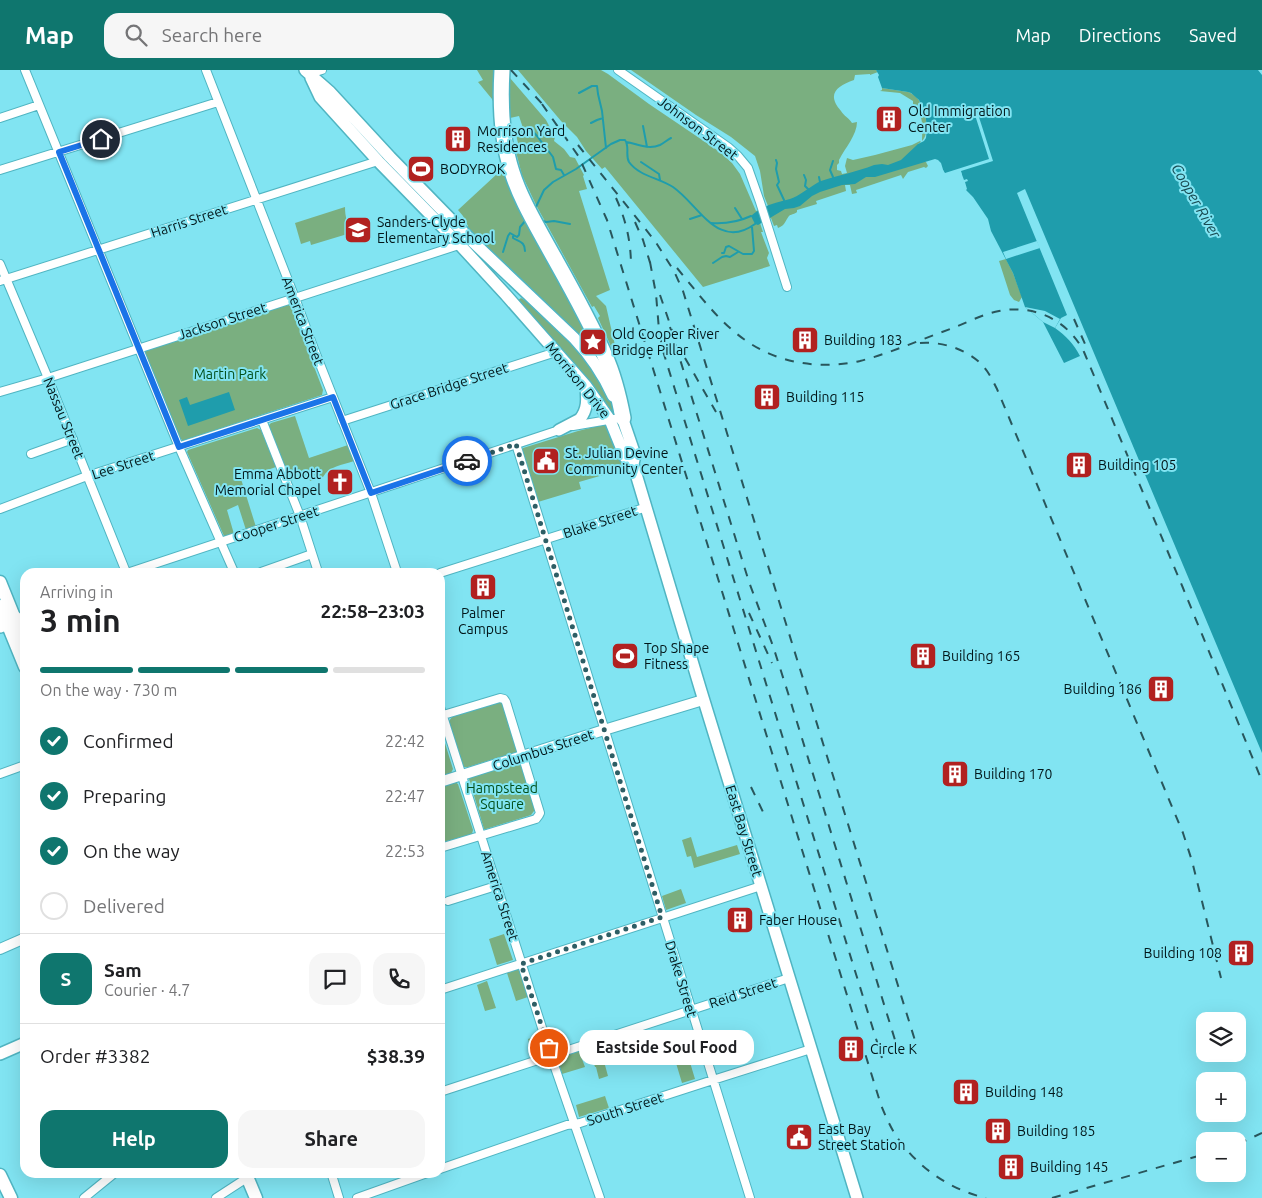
<!DOCTYPE html>
<html lang="en">
<head>
<meta charset="utf-8">
<style>
  :root { --surface:#fff; --page:#f6f6f6; --text:#202124; --muted:#757577; --line:#e0e0e0; --accent:#0f766e }
  body { margin:0; font-family:Ubuntu,sans-serif; background:var(--page); color:var(--text); height:100vh; display:flex; flex-direction:column; font-size:19px; white-space:nowrap }
  * { box-sizing:border-box; margin:0 }
  p { font-size:16px; color:var(--muted) }
  .icon { flex:none; width:28px; height:28px; fill:none; stroke:currentColor; stroke-width:2; stroke-linecap:round; stroke-linejoin:round }
  .map { position:relative; flex:1; overflow:hidden }
  .details { position:absolute; left:20px; top:498px; width:425px; height:610px; display:flex; flex-direction:column; background:var(--surface); border-radius:15px; box-shadow:0 5px 20px #0002 }
  .details>* { flex:none }
  .buttons { position:absolute; left:1196px; top:942px; display:grid; gap:10px }
  .buttons a { display:grid; place-items:center; width:50px; height:50px; border-radius:10px; background:var(--surface); box-shadow:0 5px 20px #0002; font-size:25px }
  .pin { position:absolute; display:grid; place-items:center; width:42px; height:42px; color:#fff; margin:-21px; border:2px solid #fff; border-radius:50%; box-shadow:0 1px 5px #0007 }
  .courier { position:absolute; display:grid; place-items:center; width:50px; height:50px; margin:-25px; border:4px solid #1a73e8; border-radius:50%; background:#fff; color:#222; box-shadow:0 1px 6px #0007 }
  .bubble { position:absolute; height:35px; border-radius:15px; background:var(--surface); box-shadow:0 5px 20px #0002; font-size:16px; font-weight:700; line-height:35px; text-align:center }
  .summary em { font-style:normal; font-weight:700 }
  .summary div { display:flex; flex-direction:column-reverse }
  .summary { display:flex; align-items:center; justify-content:space-between; height:85px; padding:0 20px }
  h1 { font-size:32px; font-weight:700; line-height:38px }
  .bar { display:grid; grid-template-columns:repeat(4,1fr); gap:8px 5px; align-content:center; height:60px; padding:0 20px }
  .bar i { height:6px; border-radius:4px; background:var(--line) }
  .bar .current { background:var(--accent) }
  .bar p { grid-column:span 4 }
  .line { display:flex; align-items:center; gap:12px; padding:0 20px; border-top:1px solid var(--line) }
  .line div { flex:1 }
  .round { display:grid; place-items:center; flex:none; width:52px; height:52px; border-radius:15px; background:var(--page) }
  ol { padding:0 20px; list-style:none }
  li { display:flex; align-items:center; gap:15px; height:55px }
  li p { margin-inline-start:auto }
  li .icon { padding:5px; border-radius:50%; background:var(--accent); color:#fff; stroke-width:4 }
  li:last-child { color:var(--muted) }
  li i { width:28px; height:28px; border:2px solid var(--line); border-radius:50% }
  .primary-button { display:flex; gap:10px; margin-top:auto; padding:10px 20px }
  .primary-button a { flex:1; height:58px; border-radius:15px; background:var(--accent); color:#fff; font-size:20px; font-weight:700; line-height:58px; text-align:center }
  .primary-button a+a { background:var(--page); color:var(--text) }
  header { display:flex; align-items:center; gap:30px; box-sizing:border-box; height:70px; padding:0 25px; background:var(--accent); color:#fff }
  header strong { font-size:24px }
  nav { display:flex; gap:28px; margin-inline-start:auto; font-size:18px }
  .search { width:350px; height:45px; background:var(--page); display:flex; align-items:center; gap:12px; box-sizing:border-box; padding:0 18px; border-radius:15px; color:var(--muted); font-size:19px }
  .map>svg:first-child { display:block }
  .green { fill:#7aaf80 }
  .water { fill:#1f9dac }
  .pier { fill:#81e4f2 }
  .lines { fill:none; stroke-linecap:round; stroke-linejoin:round }
  .stream { stroke:#1f9dac; stroke-width:2 }
  .minor-casing { stroke:#50b5c2; stroke-width:10 }
  .tertiary-casing { stroke:#50b5c2; stroke-width:12 }
  .secondary-casing { stroke:#50b5c2; stroke-width:14 }
  .primary-casing { stroke:#50b5c2; stroke-width:15 }
  .motorway-casing { stroke:#50b5c2; stroke-width:18 }
  .minor { stroke:#fff; stroke-width:8 }
  .tertiary { stroke:#fff; stroke-width:10 }
  .secondary { stroke:#fff; stroke-width:11 }
  .primary { stroke:#fff; stroke-width:12 }
  .motorway { stroke:#fff; stroke-width:15 }
  .rail { stroke:#29565c; stroke-width:2; stroke-dasharray:9 9; stroke-linecap:butt }
  .done { stroke:#2e5e65; stroke-width:5; stroke-dasharray:0 9 }
  .route { stroke:#1a73e8; stroke-width:6 }
  .labels { text-anchor:middle; stroke-width:4; stroke-linejoin:round; paint-order:stroke }
  .poi-label { font-size:14px; fill:#021619; stroke:#81e4f2; text-anchor:start }
  .street-label { font-size:14px; fill:#021619; stroke:#81e4f2 }
  .park-label { font-size:14px; fill:#034e1a; stroke:#81e4f2 }
  .water-label { font-size:15px; font-style:italic; fill:#194b52; stroke:#81e4f2 }
</style>
</head>
<body>
<header>
<strong>Map</strong>
<div class="search"><svg class="icon" aria-label="search" viewBox="0 0 24 24"><circle cx="10" cy="10" r="6"/><path d="M15 15l6 6"/></svg>Search here</div>
<nav><a>Map</a><a>Directions</a><a>Saved</a></nav>
</header>
<div class="map">
<svg width="1262" height="1128" viewBox="0 0 1262 1128">
  <rect width="100%" height="100%" fill="#81e4f2"/>
  <path class="green" d="M477 0H497L494 34 492 29 478 12 483 10Z
    M518 0H601L608 4 649 34 720 82 732 93 740 104 756 141 768 136 764 126 760 101 755 86 731 67 696 45 631 0H876L878 2 870 5V4L855 5 854 10C837 16 826 24 841 41 844 46 849 48 852 53L857 52C857 65 845 78 839 90V93L837 95V100L841 101 842 104 847 103 845 96 847 88 853 90 875 85 912 75 920 71 921 72 918 74 924 92H926L928 96 926 98 924 97 908 102 903 109 901 105 856 120 857 123 852 124 850 115H845L846 121 816 131 817 134 797 140V142C796 143 791 145 790 145 785 150 786 155 778 158L777 155 774 156 771 148 760 153 763 162H761L769 183 767 188 770 196 703 217 605 97 602 99 586 81 577 67 561 51Z
    M510 8 546 50 555 67 554 71 564 79 570 87 575 88 584 105 583 106 587 119 579 121 610 220 596 226 606 236 617 284 615 285 598 248 600 246 594 236 592 237 536 135 522 105 516 82 519 77 516 65 523 58 519 46 510 48 509 32Z
    M882 18 908 22C912 23 918 28 920 32 926 40 930 64 922 71 922 58 925 46 913 36V31L900 23 880 21 882 20Z
    M503 96 598 284 466 159 468 156 463 146 458 140 498 103Z
    M345 137C345 147 347 154 354 162L311 175 310 171 301 174 295 153Z
    M1006 189 1013 203 1022 227 1019 232 1014 230 1010 225 999 191Z
    M521 228 526 231C537 240 549 248 559 258 583 283 604 311 617 344L614 347 517 231Z
    M289 235 291 237 323 320 322 325 185 370H182L180 368 145 283V281L283 236Z
    M295 346 309 388 348 375 354 391C342 395 329 396 323 407L310 411 308 405 290 411 269 357V355L271 353Z
    M602 355H606L612 361 624 399 579 412 581 419 538 432 522 380 523 378 578 361Z
    M257 358 261 360 276 397 241 409 256 457 246 460 238 435 227 440 234 464 227 466H224L187 382 188 380Z
    M499 632 502 633 517 680 516 682 468 697H464L462 695 449 651 452 647Z
    M440 657 453 699 451 703 440 706Z
    M520 693 534 736V741L531 745 486 759H484L469 709 470 707Z
    M455 712 458 714 473 760 472 764 440 773V717Z
    M691 767 697 787 737 775 740 784 694 798 691 786 687 787 682 770Z
    M681 819 686 833 666 840 662 826Z
    M504 864 513 890 497 895 489 869Z
    M517 899 520 901 528 927 516 931 507 903Z
    M487 911 496 938 485 941 477 915Z
    M540 965 545 983 533 988 528 969Z
    M600 977 608 1006 599 1009 596 997H595L590 980Z
    M579 981 585 997 562 1004 558 989Z
    M689 989 695 1009 682 1013 676 993Z
    M605 1026 609 1038 579 1047 576 1035Z"/>
  <path class="water" d="M876 0H1258L1262 5V683L1025 119 1017 123 1067 245 1061 248 1055 258C1066 266 1074 274 1080 286L1064 293 1043 252 1025 237 1013 203 991 161 988 149 973 127 966 120 967 119 965 112 968 111 967 109 964 110 961 102 945 106 941 93 938 90 935 89 875 107H866L855 114 842 115 820 122 812 126 800 136 794 138 785 139 758 155 755 154 751 146C761 136 777 132 790 129 798 127 812 115 821 111 838 105 857 102 874 95L882 94 888 95 901 90 918 74 924 71 926 68 927 58 925 42 919 30 911 23 908 22 882 18 878 7 879 5Z
    M229 322 235 340 188 356 179 330 187 327 190 335Z"/>
  <path class="pier" d="M978 44 993 91 961 101 962 105 944 108 942 100H943L945 103 989 89 975 45Z
    M1037 171 1040 178 1006 189 1003 182Z
    M1025 237 1045 241 1060 249 1055 258 1043 252Z"/>
  <g class="lines">
    <path class="stream" d="M579 23 592 16H597L598 24 602 41 606 78
      M591 53 597 50 603 48
      M643 56 647 77
      M529 57 537 66 550 83 553 87 556 99 561 100 564 105
      M626 72C638 74 648 80 660 75 664 73 667 70 671 68
      M776 90 777 93 776 99 779 112 777 115 784 130
      M833 91 830 100 833 107
      M641 92 659 104 660 110
      M804 105 806 110 805 116 808 119
      M819 107 820 112
      M735 138 742 149
      M535 139 544 120 553 112 576 99 611 74 620 70H625C630 77 625 85 629 92 639 106 659 108 673 117 699 135 718 181 755 154
      M690 149 702 145
      M541 150 546 152 554 151 570 154
      M711 153C725 154 738 152 751 146
      M514 166H513V168C520 172 525 172 525 181
      M503 182 508 166 510 163 517 167 519 165 520 157 526 150
      M722 183H724L726 177 729 176 743 184H752L754 181 752 157
      M713 193 722 187 726 186 730 187 738 182"/>
    <g class="minor-casing">
      <path id="minor" d="M25 0 179 377 234 502
        M206 0 295 228 314 279 371 423 397 502
        M618 0 728 77 738 86 748 98 760 132 787 217
        M309 4 322 0
        M0 48 39 35
        M0 100 218 32
        M0 194 48 308 126 502
        M0 211 378 91
        M0 322 48 308 462 174
        M262 350 300 446 318 502
        M342 351 556 282
        M573 356 614 349
        M516 374 750 1128
        M31 384 73 369
        M0 439 87 406 333 327
        M130 502 562 359
        M261 502 312 484
        M440 503 647 437
        M440 637 551 986 600 1128
        M440 646 500 628 504 629 506 632 540 743 539 745 536 749 440 778
        M0 704 25 695
        M448 831 496 816
        M440 920 761 816
        M440 1022 789 908
        M440 1099 567 1055 580 1053 713 1010 811 979
        M331 1102 339 1128
        M84 1128 116 1102
        M216 1128 256 1102
        M357 1128 430 1102"/>
    </g>
    <g class="tertiary-casing">
      <path id="tertiary" d="M440 712 604 660 703 630
        M0 879 25 868"/>
    </g>
    <g class="secondary-casing">
      <path id="secondary" d="M305 0 330 22 390 87 472 171 574 268C591 286 603 304 613 326
        M311 8 320 27 378 91 460 175 506 225 586 316 610 350 625 387 633 394
        M620 341 635 385 633 394
        M559 360 580 349C588 339 587 329 586 317
        M633 394 701 621 857 1128
        M0 984 25 973"/>
    </g>
    <g class="primary-casing">
      <path id="primary" d="M0 512 25 574
        M0 536 25 597
        M245 1102 256 1128
        M0 1105 11 1128"/>
    </g>
    <g class="motorway-casing">
      <path id="motorway" d="M502 0C500 34 501 69 512 102 519 124 530 144 541 164 563 204 587 244 605 286 614 306 619 327 623 348
        M0 555 15 549"/>
    </g>
    <use href="#minor" class="minor"/>
    <use href="#tertiary" class="tertiary"/>
    <use href="#secondary" class="secondary"/>
    <use href="#primary" class="primary"/>
    <use href="#motorway" class="motorway"/>
    <path class="rail" d="M511 0 547 39
      M542 34 579 87 607 150 881 1035C886 1047 891 1059 899 1070 920 1099 951 1120 986 1128
      M578 75 655 171 674 201 683 221 917 977
      M616 128C626 150 631 172 631 196
      M635 152 643 170 652 199
      M650 192 656 224 659 260 663 281 882 988
      M677 198C707 234 732 271 778 287 804 296 833 297 860 291 891 283 922 269 953 258 968 252 983 244 999 241 1034 234 1068 250 1084 282L1183 518 1262 711
      M660 225 673 263
      M1074 249 1085 274
      M670 257 749 512 773 576 788 623 899 983
      M920 273C944 271 973 281 987 301 991 307 994 313 997 319L1183 763 1192 791 1221 908
      M685 288 716 342
      M749 543 772 593
      M751 717 765 746
      M1238 1074 1262 1063
      M1052 1128 1205 1084"/>
  </g>
  <g class="lines">
    <path class="done" d="M467 391 516 374 662 847 521 894 549 978"/>
    <path class="route" d="M101 69 59 82 179 377 333 327 371 423 467 391"/>
  </g>
  <defs>
    <g id="building-square" transform="scale(1.4375)"><rect x="-9" y="-9" width="18" height="18" rx="4" fill="#b12120" stroke="#81e4f2"/><path d="M-4-6H4V6H1V3H-1V6H-4ZM-2.5-4.3h1.7v1.8h-1.7ZM.8-4.3h1.7v1.8H.8ZM-2.5-1h1.7V.8h-1.7ZM.8-1h1.7V.8H.8Z" fill="#fff"/></g>
    <g id="stadium-square" transform="scale(1.4375)"><rect x="-9" y="-9" width="18" height="18" rx="4" fill="#b12120" stroke="#81e4f2"/><path d="M0-5a6.5 5 0 1 0 0 10a6.5 5 0 1 0 0-10ZM-3.5-1.8h7v3.6h-7Z" fill="#fff"/></g>
    <g id="school-square" transform="scale(1.4375)"><rect x="-9" y="-9" width="18" height="18" rx="4" fill="#b12120" stroke="#81e4f2"/><path d="M0-5L7-2L0 1L-7-2ZM-4 1L0 2.5L4 1V4Q0 6-4 4Z" fill="#fff"/></g>
    <g id="sight-square" transform="scale(1.4375)"><rect x="-9" y="-9" width="18" height="18" rx="4" fill="#b12120" stroke="#81e4f2"/><path d="M0-6L1.8-2.2L6-1.7L2.9 1.2L3.7 5.4L0 3.3L-3.7 5.4L-2.9 1.2L-6-1.7L-1.8-2.2Z" fill="#fff"/></g>
    <g id="civic-square" transform="scale(1.4375)"><rect x="-9" y="-9" width="18" height="18" rx="4" fill="#b12120" stroke="#81e4f2"/><path d="M-.6-6.5H3V-4.5H.6V-3L4-1V1h2V6H-6V1h2V-1L-.6-3ZM-1.2 2.5V6h2.4V2.5Z" fill="#fff"/></g>
    <g id="church-square" transform="scale(1.4375)"><rect x="-9" y="-9" width="18" height="18" rx="4" fill="#b12120" stroke="#81e4f2"/><path d="M-1.2-6h2.4v3.5h3.3v2.4h-3.3V6h-2.4V-.1h-3.3v-2.4h3.3Z" fill="#fff"/></g>
  </defs>
  <g fill-rule="evenodd">
    <use href="#building-square" x="889" y="49"/>
    <use href="#building-square" x="458" y="69"/>
    <use href="#stadium-square" x="421" y="99"/>
    <use href="#school-square" x="358" y="160"/>
    <use href="#building-square" x="805" y="270"/>
    <use href="#sight-square" x="593" y="272"/>
    <use href="#building-square" x="767" y="327"/>
    <use href="#civic-square" x="546" y="391"/>
    <use href="#building-square" x="1079" y="395"/>
    <use href="#church-square" x="340" y="412"/>
    <use href="#building-square" x="483" y="517"/>
    <use href="#stadium-square" x="625" y="586"/>
    <use href="#building-square" x="923" y="586"/>
    <use href="#building-square" x="1161" y="619"/>
    <use href="#building-square" x="955" y="704"/>
    <use href="#building-square" x="740" y="850"/>
    <use href="#building-square" x="1241" y="883"/>
    <use href="#building-square" x="851" y="979"/>
    <use href="#building-square" x="966" y="1022"/>
    <use href="#building-square" x="998" y="1061"/>
    <use href="#civic-square" x="799" y="1067"/>
    <use href="#building-square" x="1011" y="1097"/>
  </g>
  <g class="labels">
    <g class="poi-label">
      <text x="908" y="46">Old Immigration<tspan x="908" dy="16">Center</tspan></text>
      <text x="477" y="66">Morrison Yard<tspan x="477" dy="16">Residences</tspan></text>
      <text x="440" y="104">BODYROK</text>
      <text x="377" y="157">Sanders-Clyde<tspan x="377" dy="16">Elementary School</tspan></text>
      <text x="612" y="269">Old Cooper River<tspan x="612" dy="16">Bridge Pillar</tspan></text>
      <text x="824" y="275">Building 183</text>
      <text x="786" y="332">Building 115</text>
      <text x="565" y="388">St. Julian Devine<tspan x="565" dy="16">Community Center</tspan></text>
      <text x="1098" y="400">Building 105</text>
      <text x="321" y="409" text-anchor="end">Emma Abbott<tspan x="321" dy="16">Memorial Chapel</tspan></text>
      <text x="483" y="548" text-anchor="middle">Palmer<tspan x="483" dy="16">Campus</tspan></text>
      <text x="644" y="583">Top Shape<tspan x="644" dy="16">Fitness</tspan></text>
      <text x="942" y="591">Building 165</text>
      <text x="1142" y="624" text-anchor="end">Building 186</text>
      <text x="974" y="709">Building 170</text>
      <text x="759" y="855">Faber House</text>
      <text x="1222" y="888" text-anchor="end">Building 108</text>
      <text x="870" y="984">Circle K</text>
      <text x="985" y="1027">Building 148</text>
      <text x="818" y="1064">East Bay<tspan x="818" dy="16">Street Station</tspan></text>
      <text x="1017" y="1066">Building 185</text>
      <text x="1030" y="1102">Building 145</text>
    </g>
    <g class="street-label">
      <text transform="translate(698 58) rotate(37)" y="5">Johnson Street</text>
      <text transform="translate(189 151) rotate(-18)" y="5">Harris Street</text>
      <text transform="translate(222 251) rotate(-18)" y="5">Jackson Street</text>
      <text transform="translate(303 251) rotate(69)" y="5">America Street</text>
      <text transform="translate(578 310) rotate(51)" y="5">Morrison Drive</text>
      <text transform="translate(449 316) rotate(-18)" y="5">Grace Bridge Street</text>
      <text transform="translate(64 348) rotate(68)" y="5">Nassau Street</text>
      <text transform="translate(123 395) rotate(-18)" y="5">Lee Street</text>
      <text transform="translate(600 452) rotate(-18)" y="5">Blake Street</text>
      <text transform="translate(276 454) rotate(-18)" y="5">Cooper Street</text>
      <text transform="translate(543 680) rotate(-18)" y="5">Columbus Street</text>
      <text transform="translate(744 761) rotate(73)" y="5">East Bay Street</text>
      <text transform="translate(500 826) rotate(72)" y="5">America Street</text>
      <text transform="translate(681 909) rotate(73)" y="5">Drake Street</text>
      <text transform="translate(743 923) rotate(-18)" y="5">Reid Street</text>
      <text transform="translate(625 1039) rotate(-18)" y="5">South Street</text>
    </g>
    <g class="park-label">
      <text x="230" y="309">Martin Park</text>
      <text x="502" y="723">Hampstead<tspan x="502" dy="16">Square</tspan></text>
    </g>
    <g class="water-label">
      <text transform="translate(1196 131) rotate(60)" y="5">Cooper River</text>
    </g>
  </g>
</svg>
<div class="buttons">
<a><svg class="icon" aria-label="layers" viewBox="0 0 24 24"><path d="M12 4l9 5-9 5-9-5zM3 14l9 5 9-5"/></svg></a>
<a>+</a>
<a>−</a>
</div>
<div class="pin" style="left:549px;top:978px;background:#ea580c"><svg class="icon" aria-label="bag" viewBox="0 0 24 24"><path d="M5 8h14l-1 12H6zM9 8a3 3 0 0 1 6 0"/></svg></div>
<div class="pin" style="left:101px;top:69px;background:#1f2937"><svg class="icon" aria-label="home" viewBox="0 0 24 24"><path d="M3 11l9-7 9 7M6 9v11h12V9"/></svg></div>
<div class="courier" style="left:467px;top:391px"><svg class="icon" aria-label="car" viewBox="0 0 24 24"><path d="M5 17H2v-5l4-1 3-4h7l3 4 3 1v5h-3M9 17h6M6 11h13"/><circle cx="7" cy="17" r="2"/><circle cx="17" cy="17" r="2"/></svg></div>
<div class="bubble" style="left:579px;top:960px;width:175px">Eastside Soul Food</div>
<section class="details">
<div class="summary"><div><h1>3 min</h1><p>Arriving in</p></div><em>22:58–23:03</em></div>
<div class="bar"><i class="current"></i><i class="current"></i><i class="current"></i><i></i><p>On the way · 730 m</p></div>
<ol>
<li><svg class="icon" aria-label="check" viewBox="0 0 24 24"><path d="M5 12l5 5 9-10"/></svg>Confirmed<p>22:42</p></li>
<li><svg class="icon" aria-label="check" viewBox="0 0 24 24"><path d="M5 12l5 5 9-10"/></svg>Preparing<p>22:47</p></li>
<li><svg class="icon" aria-label="check" viewBox="0 0 24 24"><path d="M5 12l5 5 9-10"/></svg>On the way<p>22:53</p></li>
<li><i></i>Delivered</li>
</ol>
<div class="line" style="height:90px"><b class="round" style="background:var(--accent);color:#fff">S</b><div><b>Sam</b><p>Courier · 4.7</p></div><a class="round"><svg class="icon" aria-label="chat" viewBox="0 0 24 24"><path d="M4 5h16v11H9l-5 4z"/></svg></a><a class="round"><svg class="icon" aria-label="phone" viewBox="0 0 24 24"><path d="M5 4h4l2 5-3 2q2 4 5 5l2-3 5 2v4C11 20 4 13 5 4z"/></svg></a></div>
<div class="line" style="height:65px"><div>Order #3382</div><b>$38.39</b></div>
<div class="primary-button"><a>Help</a><a>Share</a></div>
</section>
</div>
</body>
</html>
